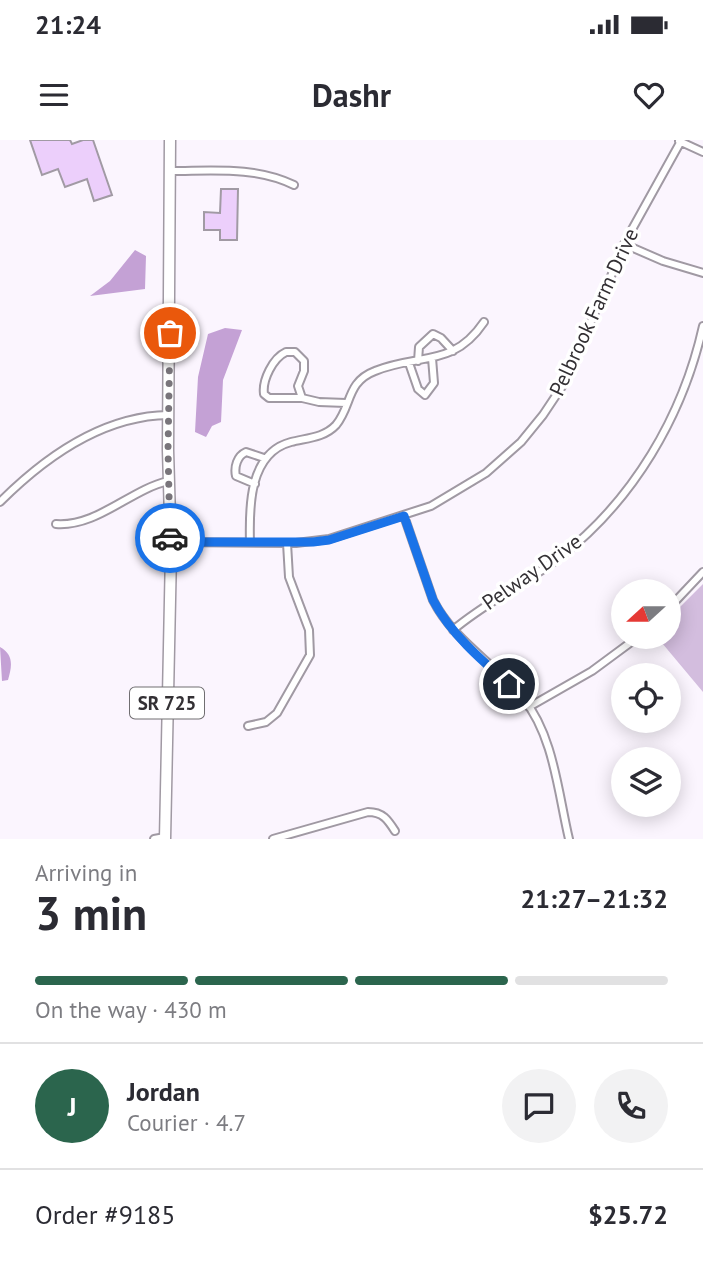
<!DOCTYPE html>
<html lang="en">
<head>
<meta charset="utf-8">
<style>
  :root { --surface:#fff; --page:#f2f2f3; --text:#2b2b33; --muted:#7c7c81; --line:#e1e1e2; --accent:#2b654d }
  body { margin:0; font-family:"PT Sans",sans-serif; background:var(--page); color:var(--text); height:100vh; display:flex; flex-direction:column; font-size:26px; white-space:nowrap }
  * { box-sizing:border-box; margin:0 }
  p { font-size:23px; color:var(--muted) }
  .icon { flex:none; width:38px; height:38px; fill:none; stroke:currentColor; stroke-width:2; stroke-linecap:round; stroke-linejoin:round }
  .map { position:relative; height:699px; overflow:hidden }
  .side { display:flex; flex-direction:column; background:var(--surface); flex:1 }
  .side>* { flex:none }
  .needle { width:46px; rotate:249deg }
  .fabs { position:absolute; left:611px; top:439px; display:grid; gap:14px }
  .fabs a { display:grid; place-items:center; width:70px; height:70px; border-radius:50%; background:var(--surface); box-shadow:0 4px 18px #0003; font-size:35px }
  .pin { position:absolute; display:grid; place-items:center; width:60px; height:60px; color:#fff; margin:-30px; border:4px solid #fff; border-radius:50%; box-shadow:0 2px 7px #0007 }
  .courier { position:absolute; display:grid; place-items:center; width:70px; height:70px; margin:-35px; border:5px solid #1a73e8; border-radius:50%; background:#fff; color:#222; box-shadow:0 2px 9px #0007 }
  .overview em { font-style:normal; font-weight:800 }
  .overview div { display:flex; flex-direction:column-reverse }
  .overview { display:flex; align-items:center; justify-content:space-between; height:119px; padding:0 35px }
  h1 { font-size:46px; font-weight:800; line-height:52px }
  .bar { display:grid; grid-template-columns:repeat(4,1fr); gap:10px 7px; align-content:center; height:84px; padding:0 35px }
  .bar i { height:9px; border-radius:5px; background:var(--line) }
  .bar .on { background:var(--accent) }
  .bar p { grid-column:span 4 }
  .line { display:flex; align-items:center; gap:18px; padding:0 35px; border-top:2px solid var(--line) }
  .line div { flex:1 }
  .round { display:grid; place-items:center; flex:none; width:74px; height:74px; border-radius:37px; background:var(--page) }
  .status { display:flex; justify-content:space-between; align-items:center; height:49px; padding:0 35px; background:var(--surface); direction:ltr }
  .status svg { height:19px; fill:currentColor }
  header { display:flex; justify-content:space-between; align-items:center; height:91px; padding:0 35px; background:var(--surface); font-size:32px; font-weight:800 }
  .map>svg:first-child { display:block }
  .green { fill:#d3bdde }
  .water { fill:#c4a1d5 }
  .building { fill:#eccffb; stroke:#a19aa4; stroke-width:2 }
  .lines { fill:none; stroke-linecap:round; stroke-linejoin:round }
  .minor-casing { stroke:#a099a3; stroke-width:10 }
  .primary-casing { stroke:#a099a3; stroke-width:13 }
  .minor { stroke:#fff; stroke-width:6 }
  .primary { stroke:#fff; stroke-width:10 }
  .done { stroke:#79757b; stroke-width:7; stroke-dasharray:0 12.6 }
  .route { stroke:#1a73e8; stroke-width:9 }
  .labels { text-anchor:middle; stroke-width:7; stroke-linejoin:round; paint-order:stroke }
  .shield { fill:#fff; stroke:#706e71; stroke-width:2 }
  .shield-label { font-size:19px; font-weight:bold; fill:#333034 }
  .street-label { font-size:21px; fill:#333034; stroke:#fff }
</style>
</head>
<body>
<div class="status"><b>21:24</b><svg viewBox="0 0 49 12"><path d="M0 12V9h3v3zM5 12V6h3v6zM10 12V3h3v9zM15 12V0h3v12zM26 1h20v11H26zM47 4h2v5h-2z"/></svg></div>
<header><svg class="icon" aria-label="menu" viewBox="0 0 24 24"><path d="M4 6h16M4 12h16M4 18h16"/></svg>Dashr<svg class="icon" aria-label="heart" viewBox="0 0 24 24"><path d="M12 20l-8-8c-3-5 5-10 8-4 3-6 11-1 8 4z"/></svg></header>
<div class="map">
<svg width="703" height="699" viewBox="0 0 703 699">
  <rect width="100%" height="100%" fill="#fbf5fe"/>
  <path class="green" d="M703 444V552L657 497H668L669 478Z"/>
  <path class="water" d="M135 110 146 116 145 149 90 156 110 141Z
    M225 188 242 190 223 240 221 282 212 286 206 297 195 292 198 237 208 194Z
    M0 507C14 515 12 526 8 540L2 541Z"/>
  <path class="building" d="M30 0H70L72 4 83 0H93L112 55 94 61 87 39 65 47 58 29 42 35Z
    M221 49H238L237 100H220V90H204V72L220 73Z"/>
  <g class="lines">
    <g class="minor-casing">
      <path id="minor" d="M679 1 703 12
        M170 31C212 31 255 26 294 45
        M624 104 663 121 703 133
        M286 212H295L304 221V231L298 246 302 258H269L264 254C262 240 273 218 286 212Z
        M418 221 419 207 433 194 441 198 453 211
        M409 223 418 249 425 255 434 243 432 218
        M302 258 319 262 346 263
        M255 344 236 336C234 327 237 316 246 312L264 318
        M0 362C45 317 102 276 168 275
        M404 376 433 460C453 500 494 523 523 558 554 596 558 653 569 699
        M56 384C97 387 130 350 168 341
        M171 402 296 403 329 399 431 366 486 333 521 302 543 275 563 245 630 93 681 1
        M250 402C249 367 249 313 291 302 306 298 324 298 336 285 352 266 346 242 375 231 419 213 453 228 484 182
        M668 469 703 432
        M453 490C486 462 525 444 559 418 633 361 683 276 703 186
        M529 567 592 531 638 497
        M248 586 266 582 277 573 310 515 309 490 289 437 287 403
        M154 699 165 697
        M273 699 368 672C383 672 388 680 395 691"/>
    </g>
    <g class="primary-casing">
      <path id="primary" d="M165 699 171 412 168 310 170 0"/>
    </g>
    <use href="#minor" class="minor"/>
    <use href="#primary" class="primary"/>
  </g>
  <g class="lines">
    <path class="done" d="M170 193 168 310 170 398"/>
    <path class="route" d="M170 398 171 402H313L329 400 404 376 433 460C450 493 481 520 509 544"/>
  </g>
  <g class="labels">
    <rect class="shield" x="130" y="547.5" width="74" height="31" rx="5"/>
    <g class="shield-label">
      <text x="167" y="570">SR 725</text>
    </g>
    <g class="street-label">
      <text transform="translate(594 172) rotate(-65)" y="7">Pelbrook Farm Drive</text>
      <text transform="translate(532 432) rotate(-35)" y="7">Pelway Drive</text>
    </g>
  </g>
</svg>
<div class="fabs">
<a><svg class="needle" viewBox="-14 -14 28 28"><path d="M0-13l5 13h-10z" fill="#e53935"/><path d="M0 13l5-13h-10z" fill="#7c7c81"/></svg></a>
<a><svg class="icon" aria-label="locate" viewBox="0 0 24 24"><circle cx="12" cy="12" r="6"/><path d="M12 2v4M12 18v4M2 12h4M18 12h4"/></svg></a>
<a><svg class="icon" aria-label="layers" viewBox="0 0 24 24"><path d="M12 4l9 5-9 5-9-5zM3 14l9 5 9-5"/></svg></a>
</div>
<div class="pin" style="left:170px;top:193px;background:#ea580c"><svg class="icon" aria-label="bag" viewBox="0 0 24 24"><path d="M5 8h14l-1 12H6zM9 8a3 3 0 0 1 6 0"/></svg></div>
<div class="pin" style="left:509px;top:544px;background:#1f2937"><svg class="icon" aria-label="home" viewBox="0 0 24 24"><path d="M3 11l9-7 9 7M6 9v11h12V9"/></svg></div>
<div class="courier" style="left:170px;top:398px"><svg class="icon" aria-label="car" viewBox="0 0 24 24"><path d="M5 17H2v-5l4-1 3-4h7l3 4 3 1v5h-3M9 17h6M6 11h13"/><circle cx="7" cy="17" r="2"/><circle cx="17" cy="17" r="2"/></svg></div>
</div>
<section class="side">
<div class="overview"><div><h1>3 min</h1><p>Arriving in</p></div><em>21:27–21:32</em></div>
<div class="bar"><i class="on"></i><i class="on"></i><i class="on"></i><i></i><p>On the way · 430 m</p></div>
<div class="line" style="height:126px"><b class="round" style="background:var(--accent);color:#fff">J</b><div><b>Jordan</b><p>Courier · 4.7</p></div><a class="round"><svg class="icon" aria-label="chat" viewBox="0 0 24 24"><path d="M4 5h16v11H9l-5 4z"/></svg></a><a class="round"><svg class="icon" aria-label="phone" viewBox="0 0 24 24"><path d="M5 4h4l2 5-3 2q2 4 5 5l2-3 5 2v4C11 20 4 13 5 4z"/></svg></a></div>
<div class="line" style="height:91px"><div>Order #9185</div><b>$25.72</b></div>
</section>
</body>
</html>
